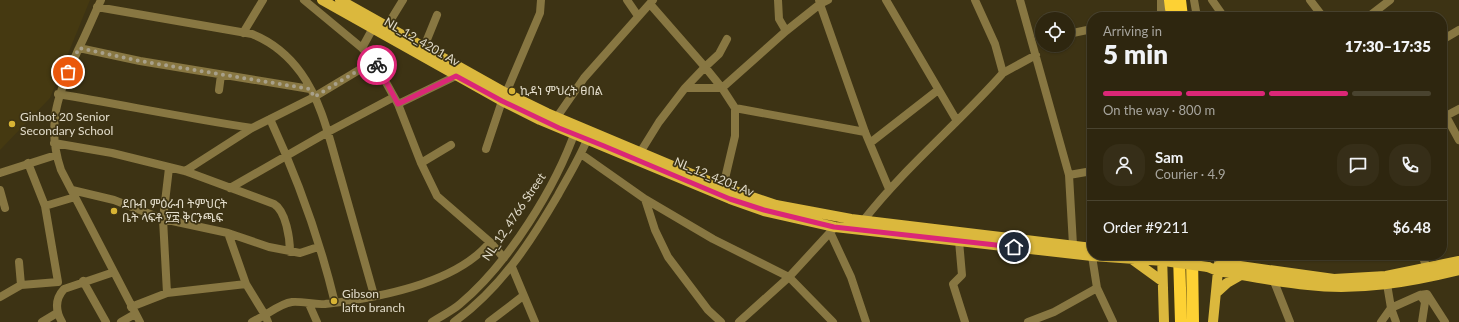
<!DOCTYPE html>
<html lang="en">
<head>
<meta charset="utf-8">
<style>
  :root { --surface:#2e260f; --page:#362e18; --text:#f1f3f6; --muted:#a7a59e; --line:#49432f; --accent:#db2777 }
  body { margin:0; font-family:Lato,"Noto Sans Ethiopic",sans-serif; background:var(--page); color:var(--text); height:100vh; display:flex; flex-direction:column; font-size:15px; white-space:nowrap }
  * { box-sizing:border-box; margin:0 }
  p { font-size:13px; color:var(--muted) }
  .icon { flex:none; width:22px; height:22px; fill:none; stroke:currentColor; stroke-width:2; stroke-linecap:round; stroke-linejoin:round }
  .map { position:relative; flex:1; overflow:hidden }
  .drawer { position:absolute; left:1087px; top:12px; width:360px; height:248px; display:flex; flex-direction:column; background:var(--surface); border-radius:16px; box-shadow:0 1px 3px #0004,0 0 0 1px var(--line) }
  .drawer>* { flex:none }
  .tools { position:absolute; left:1035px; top:12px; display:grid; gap:8px }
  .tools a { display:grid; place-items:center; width:40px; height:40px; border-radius:50%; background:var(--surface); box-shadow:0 1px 3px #0004,0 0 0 1px var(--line); font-size:20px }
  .pin { position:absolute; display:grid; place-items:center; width:34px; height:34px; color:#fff; margin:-17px; border:2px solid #fff; border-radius:50%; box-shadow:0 1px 4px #0007 }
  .courier { position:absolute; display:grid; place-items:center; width:40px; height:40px; margin:-20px; border:3px solid #db2777; border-radius:50%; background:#fff; color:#222; box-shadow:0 1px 5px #0007 }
  .headline em { font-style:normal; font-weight:800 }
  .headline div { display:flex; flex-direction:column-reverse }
  .headline { display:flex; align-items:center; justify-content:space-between; height:68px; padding:0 16px }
  h1 { font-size:26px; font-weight:800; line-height:30px }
  .bar { display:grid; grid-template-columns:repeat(4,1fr); gap:6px 4px; align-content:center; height:48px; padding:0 16px }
  .bar i { height:5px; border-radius:3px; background:var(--line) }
  .bar .active { background:var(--accent) }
  .bar p { grid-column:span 4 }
  .line { display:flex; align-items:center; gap:10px; padding:0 16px; border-top:1px solid var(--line) }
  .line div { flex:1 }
  .round { display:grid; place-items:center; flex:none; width:42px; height:42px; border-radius:16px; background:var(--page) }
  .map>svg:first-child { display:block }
  .built { fill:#453911 }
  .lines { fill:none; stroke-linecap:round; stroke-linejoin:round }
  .minor { stroke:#887742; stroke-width:8 }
  .major { stroke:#dbb83d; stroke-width:10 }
  .highway { stroke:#fdd134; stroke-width:12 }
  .major-bridge { stroke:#dbb83d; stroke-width:10 }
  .done { stroke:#a8a08a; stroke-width:4; stroke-dasharray:0 7.2 }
  .route { stroke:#db2777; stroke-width:5 }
  .poi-dot { fill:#d8b434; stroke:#3d3314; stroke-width:1.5 }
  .labels { text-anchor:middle; stroke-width:3.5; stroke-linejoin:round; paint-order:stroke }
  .street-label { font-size:12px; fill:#e1dbc9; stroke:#3d3314 }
  .poi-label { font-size:12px; fill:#e1dbc9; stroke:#3d3314; text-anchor:start }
</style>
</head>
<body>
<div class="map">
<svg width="1459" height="322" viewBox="0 0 1459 322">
  <rect width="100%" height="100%" fill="#3d3314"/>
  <path class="built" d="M0 0H90L50 98 0 150Z"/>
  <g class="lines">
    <path class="minor" d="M101 0C93 17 86 34 78 50 59 93 45 123 61 170L140 322
      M304 0 362 48 374 61 398 104 421 163 437 196 490 242 504 258
      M627 0 638 16
      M778 0 779 19 786 31
      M828 0 820 4 865 132 889 189
      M886 0 957 121
      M1020 0 1069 175 1073 245
      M1161 0V17
      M1194 0 1197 17
      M1212 0 1224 17
      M1310 0 1323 17
      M650 4 705 67 685 88
      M97 7 252 34C272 42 288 55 301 73 322 102 330 141 340 175 351 215 363 255 374 295
      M1368 17 1390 0
      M387 26 403 0
      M243 33 263 0
      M1068 34 1092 29
      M1442 40 1459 30
      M424 47 437 15
      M79 48 140 61 310 89
      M362 48 373 28
      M1003 73 1036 55
      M722 88 705 67 719 54 727 39
      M219 90 221 75
      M506 93 540 13 541 0
      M58 94C123 105 187 118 252 128
      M398 104 456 76
      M735 108 865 132
      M1442 109 1459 140
      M557 117 584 78 653 0
      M1442 118 1459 109
      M270 119C297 177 320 241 335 303
      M54 143 112 153 185 171 274 204C286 211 290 239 290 252
      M870 143 938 90
      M486 149 502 101
      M641 151 659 122 685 88H722
      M581 154 645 199 655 230 668 257 708 310 721 322
      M421 163 451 145
      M185 171 252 128 314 97 374 61
      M0 173 56 155
      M1069 175 1092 171
      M723 187 735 136V108L722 88 786 31 820 4 819 0
      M230 188 328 132 394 97
      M0 190 5 208
      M72 190 114 200 163 219 228 233 269 247 300 253 318 247
      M645 199 713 239 789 277 833 322
      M45 206 75 197
      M863 221C905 167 958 124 1003 73L995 44 975 0
      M830 232 851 277 866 322
      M228 233 246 284 265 315C273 310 283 303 292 302 303 301 314 305 325 304 377 298 456 284 490 242
      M959 241 962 275 953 284 965 322
      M1218 255V271
      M1422 255 1427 268
      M1092 256 1097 288 1113 322
      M19 262 21 285
      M512 267 535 322
      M1273 279 1290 322
      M83 281 106 322
      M167 293 246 284
      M1420 295 1425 302 1422 322
      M0 297 21 285 58 282 45 206 28 163
      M309 304 317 322
      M131 307 167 293 163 219 169 168
      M42 322 57 313
      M62 322C55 310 55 299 64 289L114 272
      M121 322 135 314
      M252 322 265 315 268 322
      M432 322C441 316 452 311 460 304 508 264 556 187 576 129
      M454 322C500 289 530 243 558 195 569 175 581 156 589 135
      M489 322 523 296
      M739 322 789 277 835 227
      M1028 322 1054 312 1097 288
      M1381 322 1391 308 1387 284
      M1396 322 1391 308 1420 295 1427 294 1445 322"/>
    <path class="major" d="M322 0 502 101 540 120 730 199 764 211 835 227 1092 256 1164 261
      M340 0 506 93 547 113 723 187 776 205 851 219 1092 248
      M1162 255 1164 322
      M1133 260 1162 281
      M1218 266H1240L1334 279 1386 276 1459 261
      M1208 267 1218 271C1248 276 1278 282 1308 285 1359 291 1410 282 1459 270
      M1216 293 1227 283 1241 275
      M1213 322 1218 271"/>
    <path class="highway" d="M1170 0 1172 17
      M1180 0 1182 17
      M1179 255 1181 322
      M1192 255 1193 322"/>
    <path class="major-bridge" d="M1164 261 1208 267"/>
  </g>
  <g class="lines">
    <path class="done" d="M68 72 79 48 140 61 310 89 314 97 374 61 377 65"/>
    <path class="route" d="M377 65 398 104 456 76 502 101 559 128 604 146 730 199 764 210 834 227 1014 247"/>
  </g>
  <g class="poi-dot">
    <circle cx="512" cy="91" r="4"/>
    <circle cx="12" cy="124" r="4"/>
    <circle cx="114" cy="211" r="4"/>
    <circle cx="334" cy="301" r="4"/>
  </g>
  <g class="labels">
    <g class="street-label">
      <text transform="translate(422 42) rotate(30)" y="4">NL_12_4201 Av</text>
      <text transform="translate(714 177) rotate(22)" y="4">NL_12_4201 Av</text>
      <text transform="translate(514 217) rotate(-56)" y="4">NL_12_4766 Street</text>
    </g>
    <g class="poi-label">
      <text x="520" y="95">ኪዳነ ምህረት ፀበል</text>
      <text x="20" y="121">Ginbot 20 Senior<tspan x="20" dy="14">Secondary School</tspan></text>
      <text x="122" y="208">ደቡብ ምዕራብ ትምህርት<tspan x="122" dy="14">ቤት ላፍቶ ፶፰ ቅርንጫፍ</tspan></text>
      <text x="342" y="298">Gibson<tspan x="342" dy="14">lafto branch</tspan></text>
    </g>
  </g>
</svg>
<div class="tools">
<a><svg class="icon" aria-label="locate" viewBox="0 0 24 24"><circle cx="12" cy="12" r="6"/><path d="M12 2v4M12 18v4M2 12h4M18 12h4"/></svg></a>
</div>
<div class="pin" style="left:68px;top:72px;background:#ea580c"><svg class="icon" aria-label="bag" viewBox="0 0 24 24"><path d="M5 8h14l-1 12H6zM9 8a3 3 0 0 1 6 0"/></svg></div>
<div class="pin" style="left:1014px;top:247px;background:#1f2937"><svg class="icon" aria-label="home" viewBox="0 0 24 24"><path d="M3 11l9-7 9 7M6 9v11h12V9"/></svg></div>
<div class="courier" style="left:377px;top:65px"><svg class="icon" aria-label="bike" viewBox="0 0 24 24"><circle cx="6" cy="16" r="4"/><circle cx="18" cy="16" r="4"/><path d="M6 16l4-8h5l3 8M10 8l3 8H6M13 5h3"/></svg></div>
<section class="drawer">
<div class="headline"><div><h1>5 min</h1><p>Arriving in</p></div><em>17:30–17:35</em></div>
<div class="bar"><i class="active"></i><i class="active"></i><i class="active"></i><i></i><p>On the way · 800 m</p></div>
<div class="line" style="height:72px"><a class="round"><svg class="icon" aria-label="person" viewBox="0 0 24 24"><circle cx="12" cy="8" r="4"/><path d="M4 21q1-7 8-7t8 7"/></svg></a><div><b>Sam</b><p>Courier · 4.9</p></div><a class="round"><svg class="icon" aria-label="chat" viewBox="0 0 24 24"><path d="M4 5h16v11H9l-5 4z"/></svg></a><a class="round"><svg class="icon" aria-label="phone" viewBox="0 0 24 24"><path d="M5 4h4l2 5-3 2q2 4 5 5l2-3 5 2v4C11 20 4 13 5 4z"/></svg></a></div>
<div class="line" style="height:52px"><div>Order #9211</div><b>$6.48</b></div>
</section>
</div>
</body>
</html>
